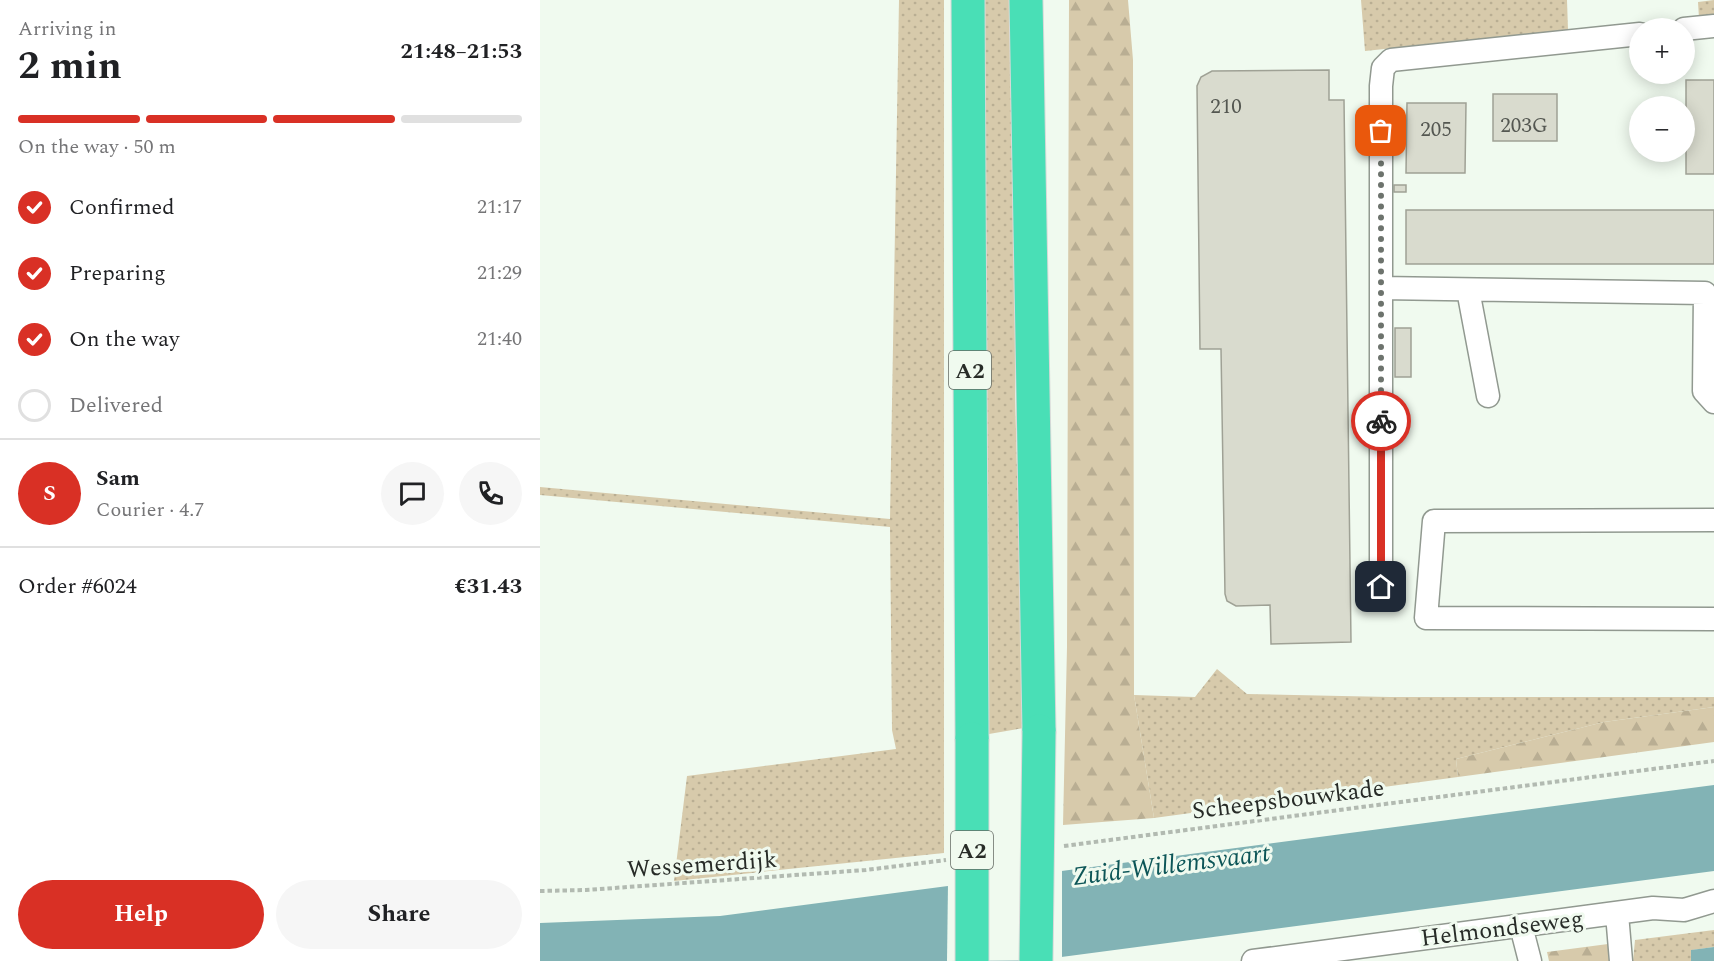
<!DOCTYPE html>
<html lang="en">
<head>
<meta charset="utf-8">
<style>
  :root { --surface:#fff; --page:#f6f6f6; --text:#202124; --muted:#757577; --line:#e0e0e0; --accent:#d93025 }
  body { margin:0; font-family:Spectral,serif; background:var(--page); color:var(--text); height:100vh; display:flex; flex-direction:column; font-size:22px; white-space:nowrap }
  * { box-sizing:border-box; margin:0 }
  p { font-size:20px; color:var(--muted) }
  .icon { flex:none; width:33px; height:33px; fill:none; stroke:currentColor; stroke-width:2; stroke-linecap:round; stroke-linejoin:round }
  .map { position:relative; flex:1; overflow:hidden }
  .side { display:flex; flex-direction:column; background:var(--surface); width:540px }
  .side>* { flex:none }
  .tools { position:absolute; left:1089px; top:18px; display:grid; gap:12px }
  .tools a { display:grid; place-items:center; width:66px; height:66px; border-radius:50%; background:var(--surface); box-shadow:0 3px 15px #0003; font-size:30px }
  .pin { position:absolute; display:grid; place-items:center; width:51px; height:51px; color:#fff; margin:-26px; border-radius:12px; box-shadow:0 3px 9px #0006 }
  .courier { position:absolute; display:grid; place-items:center; width:60px; height:60px; margin:-30px; border:4px solid #d93025; border-radius:50%; background:#fff; color:#222; box-shadow:0 2px 8px #0007 }
  .summary em { font-style:normal; font-weight:700 }
  .summary div { display:flex; flex-direction:column-reverse }
  .summary { display:flex; align-items:center; justify-content:space-between; height:102px; padding:0 18px }
  h1 { font-size:39px; font-weight:700; line-height:45px }
  .bar { display:grid; grid-template-columns:repeat(4,1fr); gap:9px 6px; align-content:center; height:72px; padding:0 18px }
  .bar i { height:8px; border-radius:4px; background:var(--line) }
  .bar .selected { background:var(--accent) }
  .bar p { grid-column:span 4 }
  .line { display:flex; align-items:center; gap:15px; padding:0 18px; border-top:2px solid var(--line) }
  .line div { flex:1 }
  .round { display:grid; place-items:center; flex:none; width:63px; height:63px; border-radius:32px; background:var(--page) }
  ol { padding:0 18px; list-style:none }
  li { display:flex; align-items:center; gap:18px; height:66px }
  li p { margin-inline-start:auto }
  li .icon { padding:6px; border-radius:50%; background:var(--accent); color:#fff; stroke-width:4 }
  li:last-child { color:var(--muted) }
  li i { width:33px; height:33px; border:3px solid var(--line); border-radius:50% }
  .action { display:flex; gap:12px; margin-top:auto; padding:12px 18px }
  .action a { flex:1; height:69px; border-radius:36px; background:var(--accent); color:#fff; font-size:24px; font-weight:700; line-height:69px; text-align:center }
  .action a+a { background:var(--page); color:var(--text) }
  main { display:flex; flex:1; min-height:0 }
  .map>svg:first-child { display:block }
  .grass { fill:url(#grass-dots) }
  .forest { fill:url(#forest-firs) }
  .water { fill:#82b3b5 }
  .pier { fill:#f0faef }
  .building { fill:#d9dbce; stroke:#9fa195; stroke-width:1.5 }
  .lines { fill:none; stroke-linecap:round; stroke-linejoin:round }
  .minor-casing { stroke:#919990; stroke-width:25 }
  .highway-casing { stroke:#d8d9d8; stroke-width:35 }
  .path { stroke:#b2bab1; stroke-width:4; stroke-dasharray:4.5 3; stroke-linecap:butt }
  .minor { stroke:#fff; stroke-width:22 }
  .highway { stroke:#49dfb6; stroke-width:33 }
  .highway-bridge-casing { stroke:#d8d9d8; stroke-width:35; stroke-linecap:butt }
  .highway-bridge { stroke:#49dfb6; stroke-width:33 }
  .done { stroke:#6d736d; stroke-width:6; stroke-dasharray:0 10.8 }
  .route { stroke:#d93025; stroke-width:8 }
  .labels { text-anchor:middle; stroke-width:6; stroke-linejoin:round; paint-order:stroke }
  .number-label { font-size:21px; fill:#545751 }
  .shield { fill:#f0faef; stroke:#636963; stroke-width:1.5 }
  .shield-label { font-size:22px; font-weight:bold; fill:#272b27 }
  .street-label { font-size:24px; fill:#272b27; stroke:#f0faef }
  .water-label { font-size:26px; font-style:italic; fill:#0c5557; stroke:#f0faef }
</style>
</head>
<body>
<main>
<section class="side">
<div class="summary"><div><h1>2 min</h1><p>Arriving in</p></div><em>21:48–21:53</em></div>
<div class="bar"><i class="selected"></i><i class="selected"></i><i class="selected"></i><i></i><p>On the way · 50 m</p></div>
<ol>
<li><svg class="icon" aria-label="check" viewBox="0 0 24 24"><path d="M5 12l5 5 9-10"/></svg>Confirmed<p>21:17</p></li>
<li><svg class="icon" aria-label="check" viewBox="0 0 24 24"><path d="M5 12l5 5 9-10"/></svg>Preparing<p>21:29</p></li>
<li><svg class="icon" aria-label="check" viewBox="0 0 24 24"><path d="M5 12l5 5 9-10"/></svg>On the way<p>21:40</p></li>
<li><i></i>Delivered</li>
</ol>
<div class="line" style="height:108px"><b class="round" style="background:var(--accent);color:#fff">S</b><div><b>Sam</b><p>Courier · 4.7</p></div><a class="round"><svg class="icon" aria-label="chat" viewBox="0 0 24 24"><path d="M4 5h16v11H9l-5 4z"/></svg></a><a class="round"><svg class="icon" aria-label="phone" viewBox="0 0 24 24"><path d="M5 4h4l2 5-3 2q2 4 5 5l2-3 5 2v4C11 20 4 13 5 4z"/></svg></a></div>
<div class="line" style="height:78px"><div>Order #6024</div><b>€31.43</b></div>
<div class="action"><a>Help</a><a>Share</a></div>
</section>
<div class="map">
<svg width="1174" height="961" viewBox="0 0 1174 961">
  <defs>
    <pattern id="grass-dots" width="8" height="8" patternUnits="userSpaceOnUse" patternTransform="scale(1.5)"><rect width="8" height="8" fill="#d7caab"/><path d="M2 2h.1M6 6h.1" fill="none" stroke="#b9ae93" stroke-width="1.8" stroke-linecap="round"/></pattern>
    <pattern id="forest-firs" width="22" height="20" patternUnits="userSpaceOnUse" patternTransform="scale(1.5)"><rect width="22" height="20" fill="#d7caab"/><path d="M5 1l3.5 6h-7zM16 11l3.5 6h-7z" fill="#b9ae93"/></pattern>
  </defs>
  <rect width="100%" height="100%" fill="#f0faef"/>
  <path class="grass" d="M359 0H404V853L134 881 147 776 356 749 352 730 350 527 0 495V487L350 519Z
    M441 0H478L475 395 484 728 449 734 440 277Z
    M821 0H1027L1028 30 825 51Z
    M1174 0V16L1159 18 1158 2Z
    M677 669 707 694 850 697H1174V707L1064 722 916 759 918 777 614 818 594 695 655 697Z
    M1174 930V947L1152 950 1151 961H1093L1095 940Z"/>
  <path class="forest" d="M529 0H588L593 60 594 695 614 818 523 825 527 647Z
    M1174 707V742L918 777 916 759 1064 722Z
    M1068 944 1069 961H1009L1007 952Z"/>
  <path class="water" d="M1174 785V871L491 961H0V923L180 916Z
    M1174 947V961H1151V950Z"/>
  <path class="pier" d="M522 868V960L407 961 408 883Z"/>
  <path class="building" d="M789 70V100H804L811 642 731 644 730 605 696 606 687 601 685 594 681 349H660L657 86 661 77 672 71Z
    M1146 80H1174V174H1146Z
    M953 94H1017V141H953Z
    M867 103H926L925 173H866Z
    M854 185H866V192H854Z
    M866 210H1174V264H866Z
    M855 328H871V377H855Z"/>
  <g class="lines">
    <g class="minor-casing">
      <path id="minor" d="M1144 29 1174 26
        M841 288 1165 293 1164 391 1174 402
        M928 290 948 396
        M1174 520 894 521 886 618 1174 619
        M841 587V86L843 68 851 60 1100 34
        M1077 914 1081 961
        M981 926 990 961
        M713 961 1113 908 1144 910 1174 901"/>
    </g>
    <g class="highway-casing">
      <path id="highway" d="M428 0 432 739
        M486 0 499 731"/>
    </g>
    <path class="path" d="M524 846 1174 761
      M0 891 46 890 326 870 406 860"/>
    <use href="#minor" class="minor"/>
    <use href="#highway" class="highway"/>
    <g class="highway-bridge-casing">
      <path id="highway-bridge" d="M432 961V739
        M496 961 499 731"/>
    </g>
    <use href="#highway-bridge" class="highway-bridge"/>
  </g>
  <g class="lines">
    <path class="done" d="M841 131V421"/>
    <path class="route" d="M841 421V587"/>
  </g>
  <g class="labels">
    <g class="number-label">
      <text x="686" y="113">210</text>
      <text x="984" y="132">203G</text>
      <text x="896" y="136">205</text>
    </g>
    <g class="shield">
      <rect x="409" y="351" width="42" height="38" rx="4.5"/>
      <rect x="411" y="831" width="42" height="38" rx="4.5"/>
    </g>
    <g class="shield-label">
      <text x="430" y="378">A2</text>
      <text x="432" y="858">A2</text>
    </g>
    <g class="street-label">
      <text transform="translate(748 799) rotate(-7)" y="8">Scheepsbouwkade</text>
      <text transform="translate(162 864) rotate(-4)" y="8">Wessemerdijk</text>
      <text transform="translate(962 928) rotate(-7)" y="8">Helmondseweg</text>
    </g>
    <g class="water-label">
      <text transform="translate(631 864) rotate(-7)" y="9">Zuid-Willemsvaart</text>
    </g>
  </g>
</svg>
<div class="tools">
<a>+</a>
<a>−</a>
</div>
<div class="pin" style="left:841px;top:131px;background:#ea580c"><svg class="icon" aria-label="bag" viewBox="0 0 24 24"><path d="M5 8h14l-1 12H6zM9 8a3 3 0 0 1 6 0"/></svg></div>
<div class="pin" style="left:841px;top:587px;background:#1f2937"><svg class="icon" aria-label="home" viewBox="0 0 24 24"><path d="M3 11l9-7 9 7M6 9v11h12V9"/></svg></div>
<div class="courier" style="left:841px;top:421px"><svg class="icon" aria-label="bike" viewBox="0 0 24 24"><circle cx="6" cy="16" r="4"/><circle cx="18" cy="16" r="4"/><path d="M6 16l4-8h5l3 8M10 8l3 8H6M13 5h3"/></svg></div>
</div>
</main>
</body>
</html>
